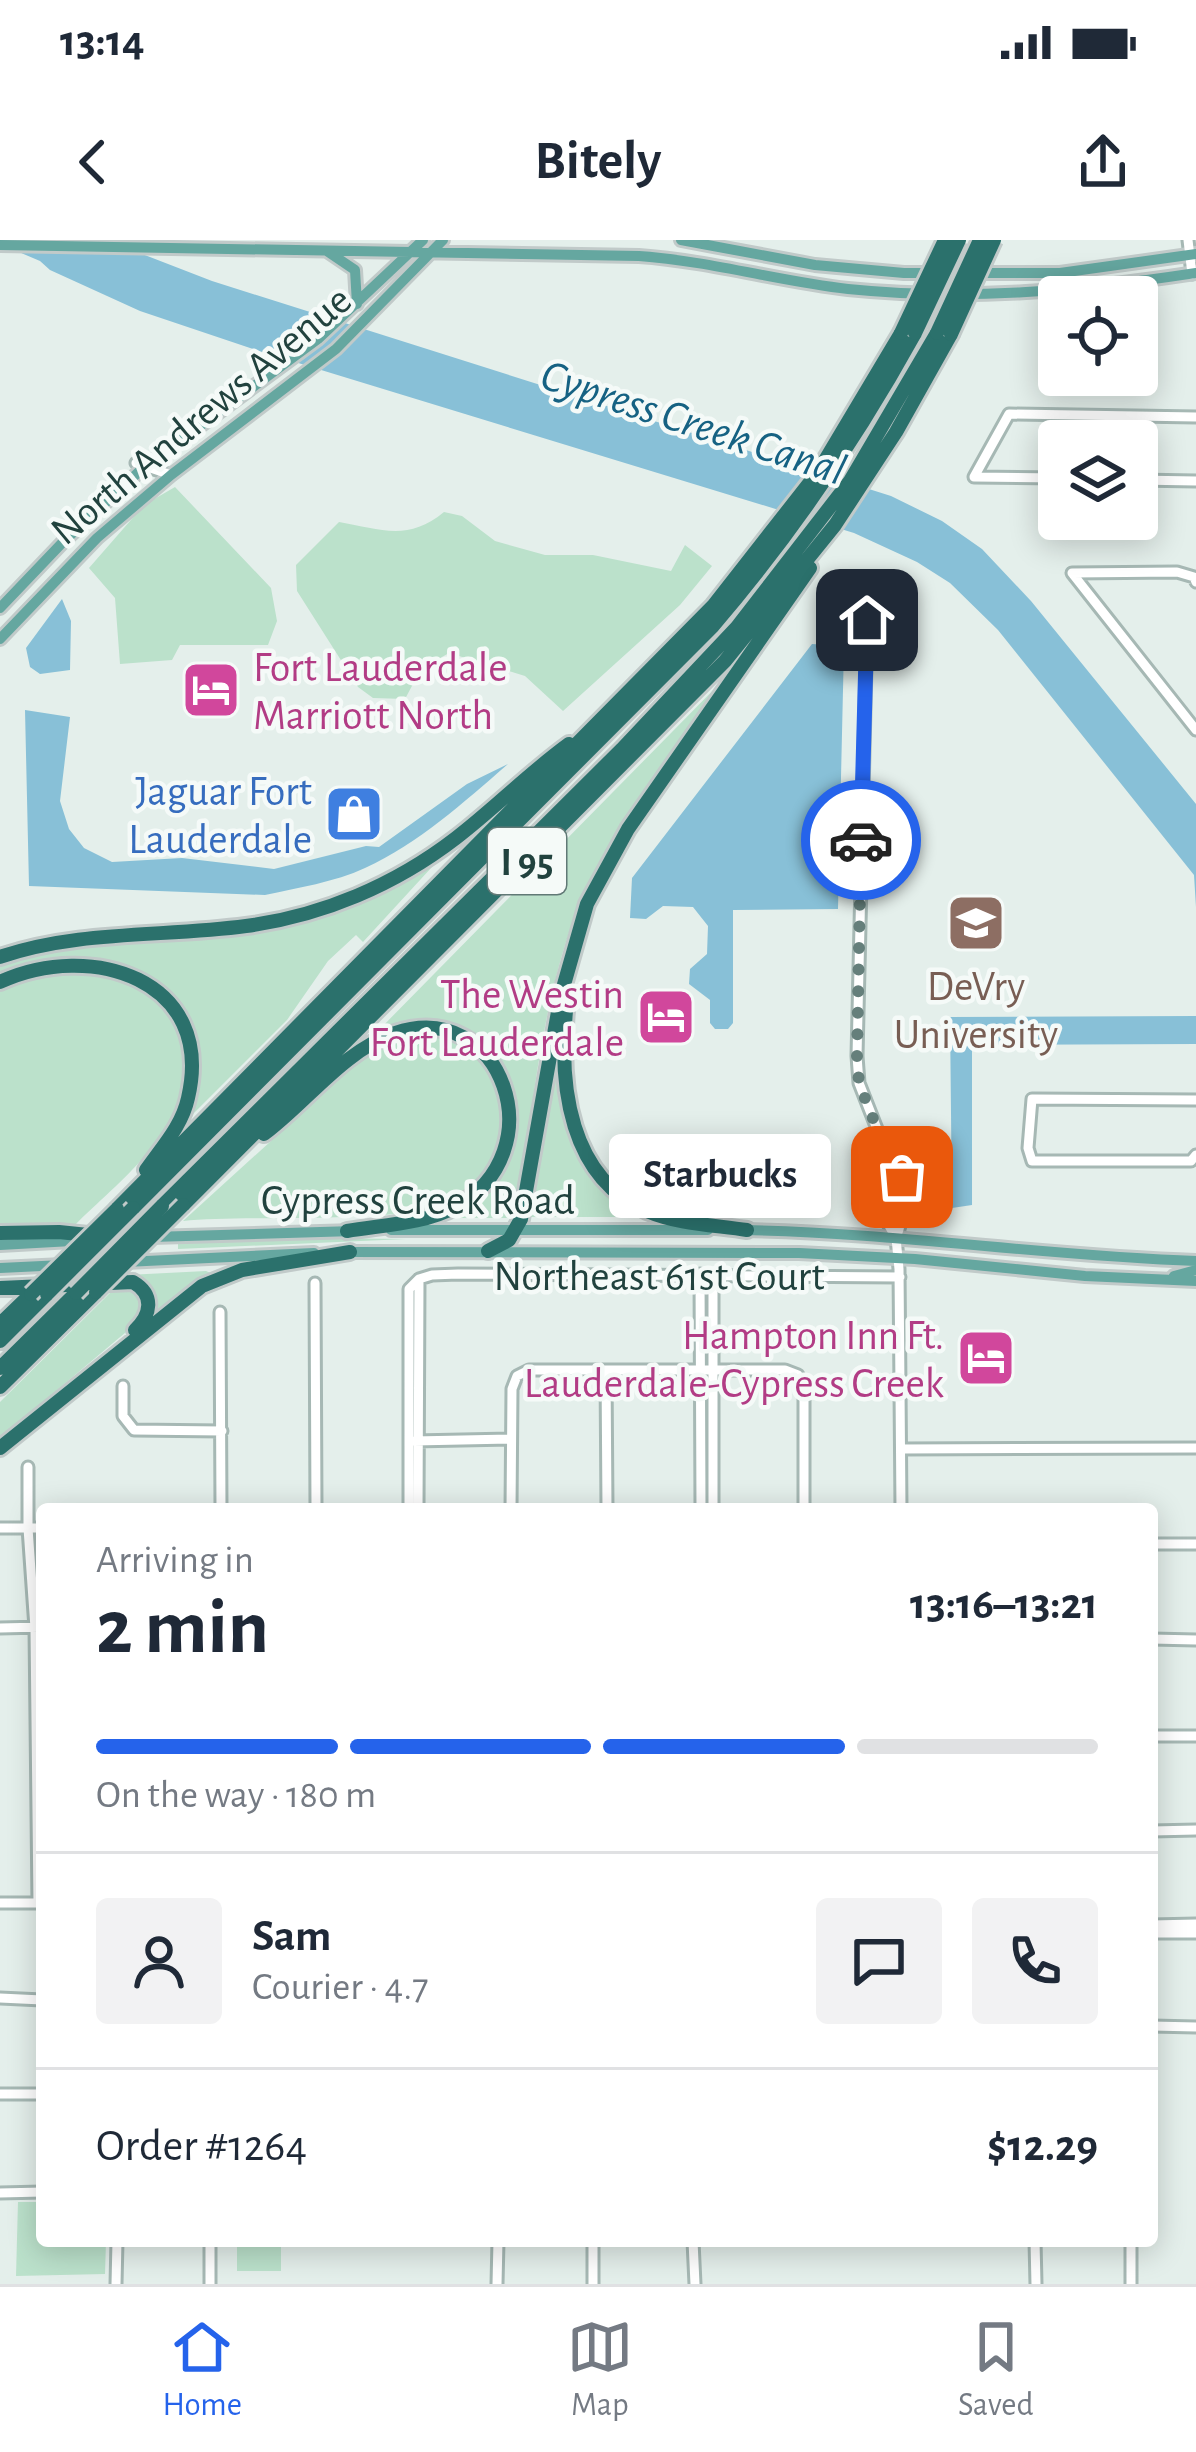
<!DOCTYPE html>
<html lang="en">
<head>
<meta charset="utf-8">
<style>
  :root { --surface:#fff; --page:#f2f2f3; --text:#1f2937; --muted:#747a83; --line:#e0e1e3; --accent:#2563eb }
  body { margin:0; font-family:"Alegreya Sans",sans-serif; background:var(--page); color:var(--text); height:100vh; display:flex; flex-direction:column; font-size:45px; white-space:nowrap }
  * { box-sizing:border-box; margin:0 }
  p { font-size:39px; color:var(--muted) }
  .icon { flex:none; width:66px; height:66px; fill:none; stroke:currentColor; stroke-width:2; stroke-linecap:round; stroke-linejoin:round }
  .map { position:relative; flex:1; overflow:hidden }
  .sheet { position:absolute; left:36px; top:1263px; width:1122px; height:744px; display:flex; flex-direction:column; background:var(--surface); border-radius:12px; box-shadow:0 6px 30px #0003 }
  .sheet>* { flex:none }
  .buttons { position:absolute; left:1038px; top:36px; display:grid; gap:24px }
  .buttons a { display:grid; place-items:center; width:120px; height:120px; border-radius:12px; background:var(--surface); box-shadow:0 6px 30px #0003; font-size:60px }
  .pin { position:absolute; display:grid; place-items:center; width:102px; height:102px; color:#fff; margin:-51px; border-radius:24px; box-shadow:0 6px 18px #0006 }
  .courier { position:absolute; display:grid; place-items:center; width:120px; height:120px; margin:-60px; border:9px solid #2563eb; border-radius:50%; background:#fff; color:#222; box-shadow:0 3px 15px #0007 }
  .bubble { position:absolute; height:84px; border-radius:12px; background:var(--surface); box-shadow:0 6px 30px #0003; font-size:39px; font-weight:700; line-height:84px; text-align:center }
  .headline em { font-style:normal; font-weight:700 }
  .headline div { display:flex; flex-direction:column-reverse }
  .headline { display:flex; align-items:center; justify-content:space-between; height:204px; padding:0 60px }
  h1 { font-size:78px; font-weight:700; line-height:90px }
  .bar { display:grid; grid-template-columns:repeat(4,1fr); gap:18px 12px; align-content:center; height:144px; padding:0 60px }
  .bar i { height:15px; border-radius:9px; background:var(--line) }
  .bar .on { background:var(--accent) }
  .bar p { grid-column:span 4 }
  .line { display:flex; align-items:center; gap:30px; padding:0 60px; border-top:3px solid var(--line) }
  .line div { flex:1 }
  .round { display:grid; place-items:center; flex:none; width:126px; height:126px; border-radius:12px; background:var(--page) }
  .status { display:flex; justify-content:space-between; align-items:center; height:84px; padding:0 60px; background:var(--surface); direction:ltr }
  .status svg { height:33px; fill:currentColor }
  header { display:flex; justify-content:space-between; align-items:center; height:156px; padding:0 60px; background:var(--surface); font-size:54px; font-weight:700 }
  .dock { display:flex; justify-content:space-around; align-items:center; height:168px; border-top:3px solid var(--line); background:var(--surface); font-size:33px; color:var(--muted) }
  .dock a { display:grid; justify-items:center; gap:6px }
  .dock .on { color:var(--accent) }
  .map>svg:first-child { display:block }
  .green { fill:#bbe1cb }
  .water { fill:#88c0d7 }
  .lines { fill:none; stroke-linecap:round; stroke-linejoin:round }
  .minor-casing { stroke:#a6b8b4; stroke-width:15 }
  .major-casing { stroke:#c1cac9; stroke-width:16 }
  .highway-casing { stroke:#c1cac9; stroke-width:20 }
  .minor { stroke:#fff; stroke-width:9 }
  .major { stroke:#65a7a0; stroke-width:10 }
  .highway { stroke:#2b716c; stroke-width:14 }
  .highway-bridge-casing { stroke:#c1cac9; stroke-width:20; stroke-linecap:butt }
  .highway-bridge { stroke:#2b716c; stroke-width:14 }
  .done { stroke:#657f7b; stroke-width:12; stroke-dasharray:0 21.6 }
  .route { stroke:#2563eb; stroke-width:15 }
  .labels { text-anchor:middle; stroke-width:9; stroke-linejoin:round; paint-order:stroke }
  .shield { fill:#f5faf8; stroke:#617976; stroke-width:3 }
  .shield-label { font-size:39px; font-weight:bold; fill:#21423e }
  .street-label { font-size:42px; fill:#21423e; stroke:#f5faf8 }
  .hotel-label { font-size:42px; fill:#b23c85; stroke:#f5faf8; text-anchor:end }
  .shop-label { font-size:42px; fill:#366cbe; stroke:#f5faf8; text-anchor:end }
  .education-label { font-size:42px; fill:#785e54; stroke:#f5faf8 }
  .water-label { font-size:45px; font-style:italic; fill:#166283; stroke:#f5faf8 }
</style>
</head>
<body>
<div class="status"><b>13:14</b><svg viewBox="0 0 49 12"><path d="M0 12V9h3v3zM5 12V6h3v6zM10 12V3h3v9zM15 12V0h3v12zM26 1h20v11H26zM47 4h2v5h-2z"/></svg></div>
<header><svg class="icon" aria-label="back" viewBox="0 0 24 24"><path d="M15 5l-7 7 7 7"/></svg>Bitely<svg class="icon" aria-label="share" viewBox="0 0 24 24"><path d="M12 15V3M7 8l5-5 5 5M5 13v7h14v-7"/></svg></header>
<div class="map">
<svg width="1196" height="2044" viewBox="0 0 1196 2044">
  <rect width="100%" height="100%" fill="#e4efeb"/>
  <path class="green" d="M175 247 271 348 277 381 268 405H180L172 420 120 424 115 358 89 328 144 265Z
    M444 272 462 276 495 301 545 315H593L671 331 685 305 712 326 680 365 563 471 525 436 449 413 421 429 405 459 373 458 358 447 297 351 296 325 339 282C380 289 408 302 444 272Z
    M731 432C679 505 614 579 580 663 540 761 533 874 515 978H459L455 971 493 942 504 927 511 910 515 870 511 851 452 790 373 796Z
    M443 615 363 702 356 695 328 721 287 780 189 878C185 855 195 828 192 804 190 791 175 776 167 765 123 700 65 719 0 737V724C43 706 91 706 136 702 249 692 348 681 443 615Z
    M104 730C118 737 133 743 146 751 163 762 177 784 181 804 198 885 125 935 74 986L0 985V747L41 734Z
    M421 794C450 795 484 809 495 839 513 888 502 931 457 959 414 986 246 974 183 981L349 830 374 811Z
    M558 798 573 896 631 968 626 977H528Z
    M308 998 406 999 178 1009V1003Z
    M206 1031 215 1035 157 1073 133 1036 127 1035Z
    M117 1046H126L139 1053 144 1068 138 1082 0 1198V1162Z
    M18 1962H42V2001H106L105 2034 16 2036Z
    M237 2001H281V2031H237Z"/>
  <path class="water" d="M0 0H106L212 41 891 256 942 281 982 309 1031 361 1196 564V667L1194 635 998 390 950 343 917 322 854 293 259 111 140 71 50 30 40 21 0 4Z
    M62 359 71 381 70 430 40 434 30 427 26 408Z
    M812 404 844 406 838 669 733 670V783L728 789H715L710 783V760L689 744 690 729 707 714 708 686 693 667 663 666 646 679 630 678 632 638Z
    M25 470 70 477 60 561 69 589 84 608 112 622 182 618 274 629 366 606 379 607 467 544 508 524C463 563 419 603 365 628 335 642 297 648 265 655L29 646Z
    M1196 776V804L972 805V965L952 968 950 777Z"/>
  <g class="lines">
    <g class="minor-casing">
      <path id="minor" d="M1188 0 1192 34
        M136 223 171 235
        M1059 238 974 237 1009 174 1196 177
        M1137 240 1196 241
        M1072 333 1196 490
        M1072 333 1177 332 1194 337 1196 342
        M867 380 857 816 859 843 879 894
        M1196 860 1032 859 1028 908 1032 921H1191L1196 915
        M872 906a12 12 0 1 1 24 0a12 12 0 1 1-24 0Z
        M894 912C903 939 907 971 896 998
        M884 918 889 936 888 984 896 998 899 1029 901 1269
        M700 1034 701 1269
        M419 1039 432 1035 458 1034 900 1037
        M315 1043 316 1269
        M220 1072 221 1269
        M606 1131 607 1269
        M123 1146V1176L134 1190 222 1191
        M414 1201 511 1199
        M901 1209 1196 1208
        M28 1227V1288L35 1388 38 1663
        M409 1269V1049L419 1039
        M418 1269 419 1039
        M511 1269 512 1149 517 1136 529 1130H785L798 1135 804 1147V1269
        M713 1269V1035
        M0 1288H42
        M1152 1304H1196
        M0 1388 42 1387
        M1152 1399 1196 1400
        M1152 1496H1196
        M1152 1591 1196 1590
        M0 1663H42
        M1152 1685 1196 1684
        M1152 1693H1196
        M0 1758 42 1760
        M1152 1786 1196 1787
        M0 1854H42
        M0 1953 42 1952
        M693 2001 695 2044
        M1035 2001 1036 2044
        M1131 2001V2044
        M116 2044 117 2001
        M210 2044V2001
        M497 2044 498 2001
        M593 2044V2001"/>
    </g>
    <g class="major-casing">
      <path id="major" d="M681 0 815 25 904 33H1060L1196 14
        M0 5 639 16C710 21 778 41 848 49 967 61 1078 51 1196 33
        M327 11 355 30 357 64
        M0 368 63 302 143 228 318 99 423 0
        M0 399 97 298 171 235 336 109 443 0
        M391 990H708
        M745 990C896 993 1045 1016 1196 1021
        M151 997 354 991
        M0 1005 90 1000
        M345 1012 799 1013 915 1019 1085 1036 1196 1041
        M0 1028 314 1013
        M1174 1036 1196 1030"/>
    </g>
    <g class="highway-casing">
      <path id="highway" d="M0 717C78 690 165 697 246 686 322 676 395 645 456 598 495 568 529 533 569 504
        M0 742C90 700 216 739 188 858 182 886 162 907 146 930
        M566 771C559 845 569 938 647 971 677 984 714 985 747 990
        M264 894C307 862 343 811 395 793 502 757 557 912 455 967 424 984 382 985 347 991
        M183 965 725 421 835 285 896 192 951 94
        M162 966 622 509 737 387 850 241 937 93
        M133 968 713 386C791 295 857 198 915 93
        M117 969 713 366 818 232 901 93
        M0 993 59 992 117 998
        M488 1011 509 1000 521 979 561 755 587 664 628 589 810 328
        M0 1048 133 1042C155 1055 151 1075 135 1090
        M0 1084 31 1054
        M0 1101 47 1054
        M0 1128 76 1053
        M0 1147 96 1052
        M0 1208 202 1046 242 1030 350 1012"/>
    </g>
    <use href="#minor" class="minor"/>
    <use href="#major" class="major"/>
    <use href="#highway" class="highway"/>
    <g class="highway-bridge-casing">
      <path id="highway-bridge" d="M901 93 945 0
        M915 93 959 0
        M937 93 980 0
        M951 94 994 0
        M96 1052 183 965
        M76 1053 162 966
        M31 1054 117 969
        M47 1054 133 968"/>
    </g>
    <use href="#highway-bridge" class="highway-bridge"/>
  </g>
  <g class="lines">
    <path class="done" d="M861 600 857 816 859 843 879 894 890 895 895 901 894 912 902 937"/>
    <path class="route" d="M861 600 867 380"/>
  </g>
  <defs>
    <g id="hotel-square" transform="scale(3)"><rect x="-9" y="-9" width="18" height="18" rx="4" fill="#d1479c" stroke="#f5faf8"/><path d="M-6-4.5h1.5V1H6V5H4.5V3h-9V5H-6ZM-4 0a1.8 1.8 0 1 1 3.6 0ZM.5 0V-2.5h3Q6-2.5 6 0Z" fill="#fff"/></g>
    <g id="shop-square" transform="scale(3)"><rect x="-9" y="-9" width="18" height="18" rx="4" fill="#3f7fe0" stroke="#f5faf8"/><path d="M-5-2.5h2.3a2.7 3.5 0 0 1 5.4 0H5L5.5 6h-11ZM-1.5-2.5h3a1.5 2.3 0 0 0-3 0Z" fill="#fff"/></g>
    <g id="university-square" transform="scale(3)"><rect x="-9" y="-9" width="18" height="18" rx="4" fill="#8d6e63" stroke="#f5faf8"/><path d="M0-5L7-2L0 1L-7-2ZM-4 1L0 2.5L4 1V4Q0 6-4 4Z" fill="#fff"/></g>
  </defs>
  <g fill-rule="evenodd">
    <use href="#hotel-square" x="211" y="450"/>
    <use href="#shop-square" x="354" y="574"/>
    <use href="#university-square" x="976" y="683"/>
    <use href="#hotel-square" x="666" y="777"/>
    <use href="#hotel-square" x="986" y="1118"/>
  </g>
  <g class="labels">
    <rect class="shield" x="488" y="588" width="78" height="66" rx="9"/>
    <g class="shield-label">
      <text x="527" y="635">I 95</text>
    </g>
    <g class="street-label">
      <text transform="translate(200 174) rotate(-40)" y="15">North Andrews Avenue</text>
      <text x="418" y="974">Cypress Creek Road</text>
      <text x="659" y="1050">Northeast 61st Court</text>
    </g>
    <g class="hotel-label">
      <text x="253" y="441" text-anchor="start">Fort Lauderdale<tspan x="253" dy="48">Marriott North</tspan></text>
      <text x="624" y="768">The Westin<tspan x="624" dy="48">Fort Lauderdale</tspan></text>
      <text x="944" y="1109">Hampton Inn Ft.<tspan x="944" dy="48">Lauderdale-Cypress Creek</tspan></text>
    </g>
    <g class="shop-label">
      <text x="312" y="565">Jaguar Fort<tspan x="312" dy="48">Lauderdale</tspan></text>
    </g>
    <g class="education-label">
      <text x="976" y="760">DeVry<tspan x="976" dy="48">University</tspan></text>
    </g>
    <g class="water-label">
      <text transform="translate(694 181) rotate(18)" y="16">Cypress Creek Canal</text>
    </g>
  </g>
</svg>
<div class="buttons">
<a><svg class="icon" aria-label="locate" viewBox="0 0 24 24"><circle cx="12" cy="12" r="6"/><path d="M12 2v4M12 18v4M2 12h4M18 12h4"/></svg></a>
<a><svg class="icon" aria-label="layers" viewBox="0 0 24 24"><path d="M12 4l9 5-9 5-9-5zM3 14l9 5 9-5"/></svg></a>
</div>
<div class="pin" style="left:902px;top:937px;background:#ea580c"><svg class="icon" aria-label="bag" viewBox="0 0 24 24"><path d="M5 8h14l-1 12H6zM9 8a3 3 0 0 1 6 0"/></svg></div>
<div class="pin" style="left:867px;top:380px;background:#1f2937"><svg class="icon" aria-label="home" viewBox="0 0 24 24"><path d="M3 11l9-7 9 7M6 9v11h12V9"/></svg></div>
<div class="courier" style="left:861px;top:600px"><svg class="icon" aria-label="car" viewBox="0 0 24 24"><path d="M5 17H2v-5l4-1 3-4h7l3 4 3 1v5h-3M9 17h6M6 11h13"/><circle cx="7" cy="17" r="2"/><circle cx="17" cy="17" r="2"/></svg></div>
<div class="bubble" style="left:609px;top:894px;width:222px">Starbucks</div>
<section class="sheet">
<div class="headline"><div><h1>2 min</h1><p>Arriving in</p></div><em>13:16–13:21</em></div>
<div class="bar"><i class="on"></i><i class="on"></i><i class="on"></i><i></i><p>On the way · 180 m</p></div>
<div class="line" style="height:216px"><a class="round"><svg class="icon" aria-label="person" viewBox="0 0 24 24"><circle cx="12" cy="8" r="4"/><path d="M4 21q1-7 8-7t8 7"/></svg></a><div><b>Sam</b><p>Courier · 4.7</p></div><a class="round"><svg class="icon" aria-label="chat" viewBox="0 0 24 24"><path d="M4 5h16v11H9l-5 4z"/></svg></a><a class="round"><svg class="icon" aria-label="phone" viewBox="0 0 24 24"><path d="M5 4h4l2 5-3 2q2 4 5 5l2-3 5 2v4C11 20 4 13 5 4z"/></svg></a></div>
<div class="line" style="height:156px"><div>Order #1264</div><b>$12.29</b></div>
</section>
</div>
<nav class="dock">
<a class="on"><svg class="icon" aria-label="home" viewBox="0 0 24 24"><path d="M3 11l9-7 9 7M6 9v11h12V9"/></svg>Home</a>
<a><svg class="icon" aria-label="map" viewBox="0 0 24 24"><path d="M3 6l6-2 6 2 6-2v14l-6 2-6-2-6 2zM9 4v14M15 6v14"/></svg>Map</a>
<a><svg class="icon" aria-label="saved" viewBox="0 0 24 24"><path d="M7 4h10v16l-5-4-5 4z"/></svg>Saved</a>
</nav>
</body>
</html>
